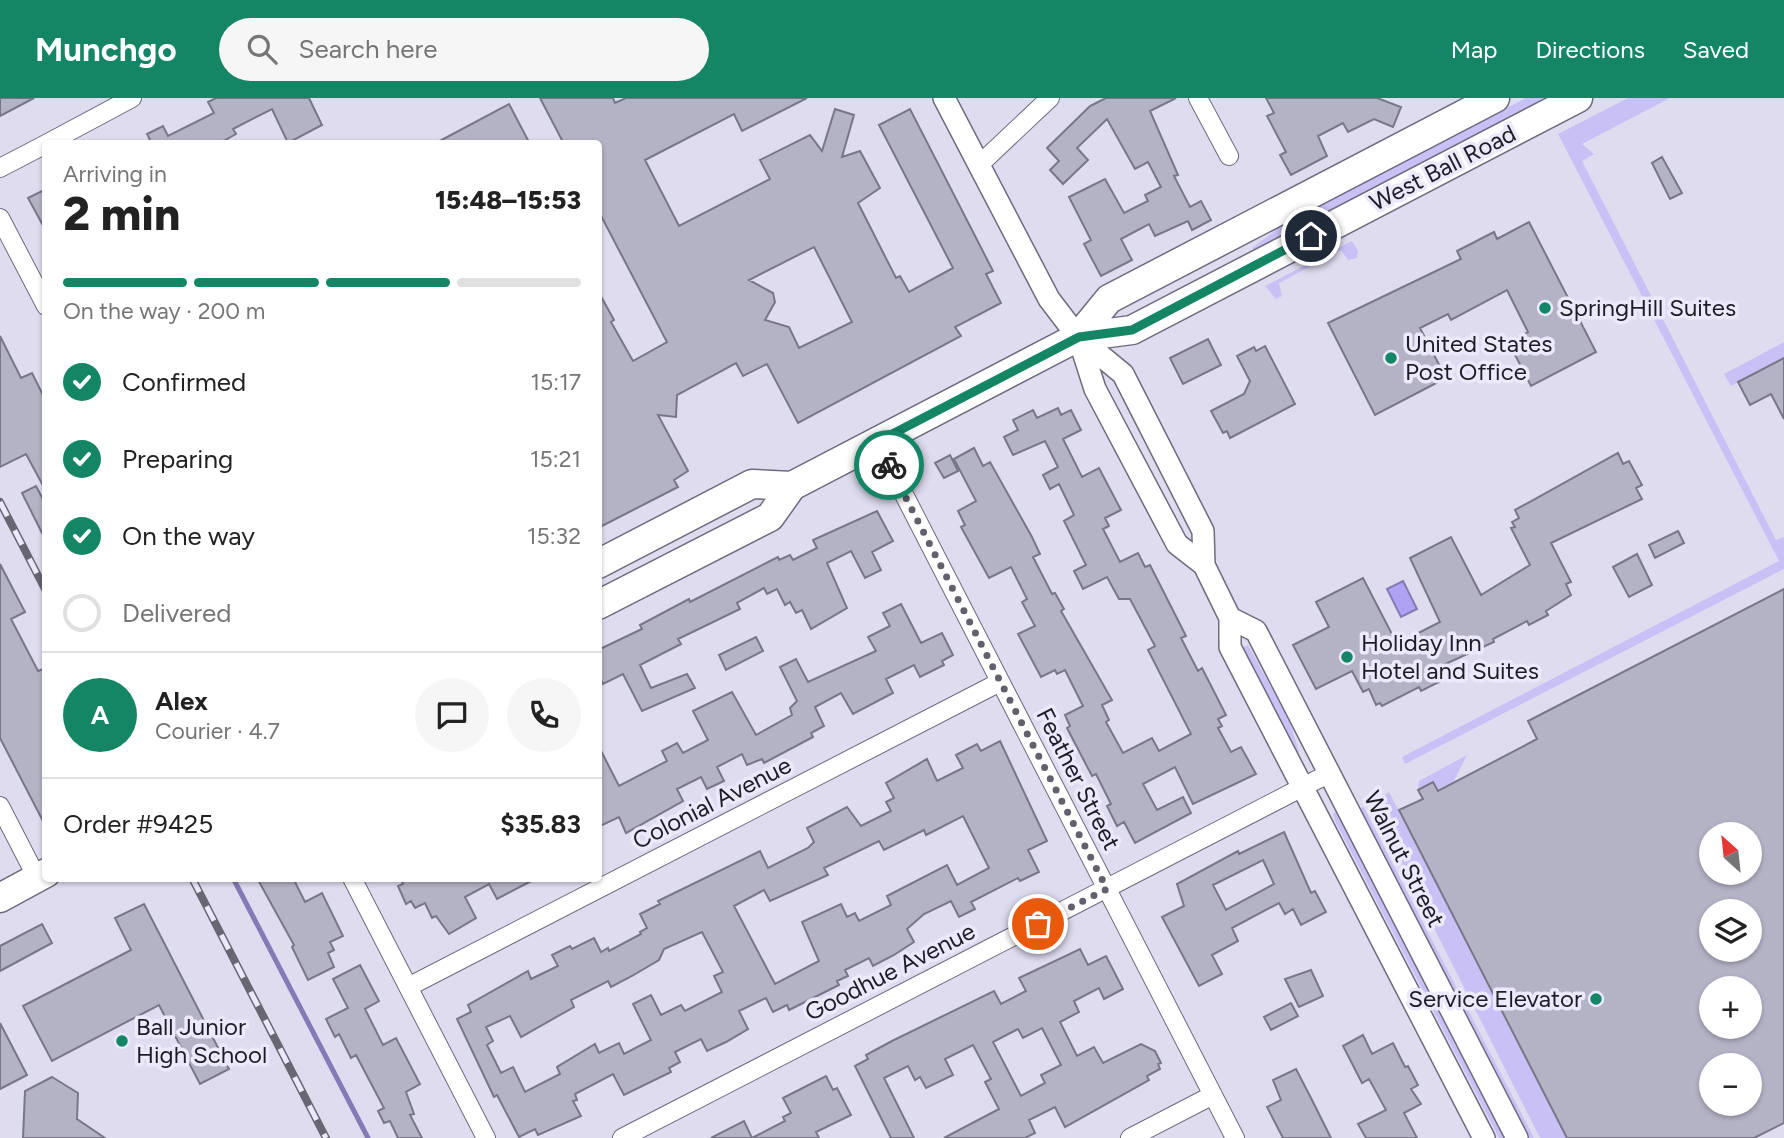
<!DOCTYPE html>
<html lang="en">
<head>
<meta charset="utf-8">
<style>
  :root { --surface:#fff; --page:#f6f6f6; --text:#222; --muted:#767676; --line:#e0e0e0; --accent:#158665 }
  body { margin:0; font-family:Figtree,sans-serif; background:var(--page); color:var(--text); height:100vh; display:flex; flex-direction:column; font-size:26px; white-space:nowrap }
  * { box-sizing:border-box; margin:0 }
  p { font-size:23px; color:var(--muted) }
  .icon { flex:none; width:38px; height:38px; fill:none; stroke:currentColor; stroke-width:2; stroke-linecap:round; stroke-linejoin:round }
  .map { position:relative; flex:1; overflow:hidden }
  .details { position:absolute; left:42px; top:42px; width:560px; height:742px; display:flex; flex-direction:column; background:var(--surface); border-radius:7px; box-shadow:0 2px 5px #0004 }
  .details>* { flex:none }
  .needle { width:46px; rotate:333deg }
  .tools { position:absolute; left:1699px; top:724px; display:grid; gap:14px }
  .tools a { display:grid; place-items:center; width:63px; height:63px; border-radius:50%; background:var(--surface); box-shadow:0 2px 5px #0004; font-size:35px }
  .pin { position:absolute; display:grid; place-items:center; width:60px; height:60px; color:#fff; margin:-30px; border:4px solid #fff; border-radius:50%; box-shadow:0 2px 7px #0007 }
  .courier { position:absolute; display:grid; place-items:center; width:70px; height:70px; margin:-35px; border:5px solid #158665; border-radius:50%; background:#fff; color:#222; box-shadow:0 2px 9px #0007 }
  .head em { font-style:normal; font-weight:800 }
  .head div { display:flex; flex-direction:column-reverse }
  .head { display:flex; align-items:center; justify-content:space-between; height:119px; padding:0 21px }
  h1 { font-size:46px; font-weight:800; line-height:52px }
  .bar { display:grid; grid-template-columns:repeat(4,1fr); gap:10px 7px; align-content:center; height:84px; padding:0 21px }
  .bar i { height:9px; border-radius:5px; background:var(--line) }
  .bar .on { background:var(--accent) }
  .bar p { grid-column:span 4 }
  .line { display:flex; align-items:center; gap:18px; padding:0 21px; border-top:2px solid var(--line) }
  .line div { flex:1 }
  .round { display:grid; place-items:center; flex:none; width:74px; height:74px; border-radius:37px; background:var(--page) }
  ol { padding:0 21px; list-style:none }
  li { display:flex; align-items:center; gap:21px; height:77px }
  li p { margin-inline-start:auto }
  li .icon { padding:7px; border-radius:50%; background:var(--accent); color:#fff; stroke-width:4 }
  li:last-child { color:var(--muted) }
  li i { width:38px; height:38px; border:4px solid var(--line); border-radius:50% }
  header { display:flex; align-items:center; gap:42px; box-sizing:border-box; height:98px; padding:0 35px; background:var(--accent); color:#fff }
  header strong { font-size:33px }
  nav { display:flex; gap:38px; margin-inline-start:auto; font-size:24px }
  .search { width:490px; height:63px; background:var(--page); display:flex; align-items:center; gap:18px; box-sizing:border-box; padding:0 24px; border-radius:38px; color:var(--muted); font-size:26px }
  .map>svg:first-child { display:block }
  .green { fill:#c9c1f6 }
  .water { fill:#b0a2f3; stroke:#847ab5; stroke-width:2 }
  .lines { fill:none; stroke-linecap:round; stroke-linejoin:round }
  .stream { stroke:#847ab5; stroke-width:5 }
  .building { fill:#b4b2c5; stroke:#797688; stroke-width:2; fill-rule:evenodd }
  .minor-casing { stroke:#6d6b7d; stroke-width:20 }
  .tertiary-casing { stroke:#6d6b7d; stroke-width:24 }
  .primary-casing { stroke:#6d6b7d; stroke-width:31 }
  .minor { stroke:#fff; stroke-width:18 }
  .tertiary { stroke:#fff; stroke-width:21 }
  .primary { stroke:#fff; stroke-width:28 }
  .rail-casing { stroke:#686673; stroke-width:8 }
  .rail { stroke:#ece9fd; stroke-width:5; stroke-dasharray:16; stroke-linecap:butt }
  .done { stroke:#62606c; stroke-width:7; stroke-dasharray:0 12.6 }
  .route { stroke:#158665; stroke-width:9 }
  .poi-dot { fill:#158665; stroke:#ece9fd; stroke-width:2.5 }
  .labels { text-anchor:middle; stroke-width:7; stroke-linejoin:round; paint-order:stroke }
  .street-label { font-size:24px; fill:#1e1d25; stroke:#ece9fd }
  .poi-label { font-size:24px; fill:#1e1d25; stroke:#ece9fd; text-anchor:start }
</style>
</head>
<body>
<header>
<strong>Munchgo</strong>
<div class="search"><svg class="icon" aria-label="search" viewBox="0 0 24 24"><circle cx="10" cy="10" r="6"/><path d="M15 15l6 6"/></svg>Search here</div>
<nav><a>Map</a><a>Directions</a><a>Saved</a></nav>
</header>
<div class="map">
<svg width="1784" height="1040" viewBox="0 0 1784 1040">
  <rect width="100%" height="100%" fill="#dfdcf0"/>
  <path class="green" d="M1526 0H1547L1254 153 1252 150 1284 126Z
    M1628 0H1670L1582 46 1594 56 1582 63 1776 442 1784 439V471L1405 666 1402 659 1779 463 1558 36Z
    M1352 143 1358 153 1357 160 1348 162 1341 152 1279 185 1282 198 1276 201 1265 188Z
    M1784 244V260L1731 288 1724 276Z
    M1248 547 1290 624 1299 654 1297 657 1241 551Z
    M1467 657 1453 685 1438 693 1433 684 1418 692 1419 683Z
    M1389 694 1567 1040H1540L1372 707Z
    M1363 708 1534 1040H1527L1367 732 1370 728 1359 714Z
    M1337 712 1508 1040H1499L1335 723 1333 716Z"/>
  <path class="water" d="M1403 483 1417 511 1401 519 1387 491Z"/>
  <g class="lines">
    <path class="stream" d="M233 780 368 1040"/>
  </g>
  <path class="building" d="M0 0H34L0 18Z
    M216 0H309L322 27 288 45 272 11 233 31 236 36 218 46H152L147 36 163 28 168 38 214 15 208 4Z
    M540 0H613L615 5 626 0H807L742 33 734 16 645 62 679 128 770 81 760 62 810 37 822 53 835 11 854 17 842 59 860 53 880 90 858 105 896 180 900 178 909 194 953 170 879 27 910 11 993 173 986 176 1001 205 955 229 961 238 798 325 767 266 743 278 736 265 677 297 676 319 658 317 688 373 674 382 678 389 598 430V193L614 222 611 224 633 263 667 244 598 112V46H564ZM814 149 852 224 799 250 789 229 765 222 775 204 773 195 749 182Z
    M1106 0H1176L1150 13 1178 77 1174 78 1190 109 1201 103 1211 122 1192 132 1188 123 1155 138 1149 126 1121 141 1132 162 1101 178 1084 146 1091 142 1069 99 1105 81 1124 115 1148 103 1145 97 1161 89 1148 64 1135 71 1107 21 1077 50 1088 62 1063 86 1050 72 1059 63 1047 50 1090 8Z
    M1266 0H1377L1401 9 1393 29 1374 21 1348 34 1343 25 1318 38 1327 58 1291 77 1280 57 1286 54 1267 18 1274 15Z
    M509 6 530 46H434Z
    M1662 59 1682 95 1670 101 1652 65Z
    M46 91V133L28 100Z
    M1529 124 1596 254 1531 288 1509 245 1528 234 1507 192 1451 222 1448 216 1420 230 1446 280 1375 317 1328 225 1461 161 1457 153 1494 134 1497 141Z
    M0 238 21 280 32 275 46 303V393L26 356 0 369Z
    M1208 241 1221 267 1183 286 1170 260Z
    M1265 248 1295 306 1230 340 1227 333 1223 335 1211 313 1244 296 1250 283 1237 258 1254 249 1256 253Z
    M1784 260V321L1771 296 1750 307 1738 284Z
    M1058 310 1061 317 1071 312 1081 332 1063 341 1082 379 1099 370 1121 412 1105 420 1109 428 1103 431 1120 464 1138 455 1145 469 1150 467 1186 538 1181 540 1198 573 1202 570 1226 617 1218 621 1222 628 1218 630 1231 654 1241 649 1256 676 1193 706 1175 669 1143 686 1157 712 1183 699 1191 715 1135 745 1124 724 1117 728 1107 708 1111 706 1096 676 1092 678 1067 630 1070 628 1065 617 1083 608 1065 572 1057 576 1055 572 1041 579 1018 536 1035 528 1022 504 1027 501 1011 469 989 480 961 429 965 427 958 413 976 403 954 361 974 350 983 368 990 364 1032 439 1040 456 1033 459 1052 496 1055 495 1064 511 1061 513 1112 602 1102 607 1109 622 1106 624 1123 655 1152 640 1159 653 1191 636 1148 552 1155 548 1130 501H1119L1107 479 1083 491 1074 473 1086 467 1064 423 1074 417 1059 386 1050 391 1043 377 1058 369 1045 343 1013 357 1004 339 1018 332 1013 322 1033 312 1037 320Z
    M1618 355 1623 366 1629 363 1642 387 1636 390 1642 401 1551 445 1571 484 1566 486 1571 497 1546 513 1548 517 1529 527 1527 523 1493 541 1494 544 1443 567 1449 579 1421 593 1419 589 1382 608 1380 605 1376 607 1369 591 1363 594 1352 573 1316 591 1293 547 1329 529 1316 504 1363 480 1397 546 1440 524 1410 460 1451 439 1481 497 1530 467 1511 430 1515 429 1512 424 1519 420 1515 412Z
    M950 357 958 373 944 380 935 365Z
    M36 388 46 407V443L22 395Z
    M877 413 893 443 872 454 881 472 865 480 851 453 827 465 847 510 811 531 802 512 796 515 790 504 785 507 777 491 767 496 764 490 737 505 740 511 678 541 681 546 640 567 651 590 687 576 695 590 642 613 623 576 603 586 598 577V552L642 531 640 527 689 501 690 504 778 459 779 462 790 457 793 462 817 450 813 442Z
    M1678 433 1684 445 1655 460 1649 447Z
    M1637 456 1652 487 1629 499 1613 469Z
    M0 466 25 514 11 521 38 573 46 570V729L0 640Z
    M1784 491V1025L1754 1040H1567L1399 712 1423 701 1418 692 1433 684 1438 693 1537 641 1528 623ZM1712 737H1750V775H1712ZM1712 814H1750V852H1712ZM1712 891H1750V929H1712ZM1712 968H1750V1006H1712Z
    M901 506 921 545 942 535 953 557 942 563 944 567 920 579 914 567 886 581 893 595 853 616 841 595 815 609 824 628 811 635 813 639 764 665 762 661 747 667 742 656 717 669 724 683 707 691 701 679 677 691 683 703 626 735 619 719 598 729V647L619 688 667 663 662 653 677 645 683 655 708 642 693 613 732 594 756 637 792 617 790 610 797 603 780 569 796 561 808 584 876 553 868 539 890 528 883 515Z
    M756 539 763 553 726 572 719 557Z
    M1000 643 1047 743 1028 752 1039 774 1020 783 1018 780 971 804 975 811 959 819 951 803 924 816 907 831 914 844 894 857 873 868 869 860 845 872 848 878 837 883 839 887 789 912 787 907 773 914 766 900 739 913 748 931 726 944 707 953 701 941 675 954 680 964 669 970 671 974 624 997 613 976 575 996 577 1002 573 1003 581 1018 538 1037 535 1031 519 1039 497 997 494 999 457 921 471 914 468 907 528 873 531 881 558 868 552 857 570 848 572 851 594 840 601 854 608 850 609 853 641 836 640 834 647 830 640 816 660 806 658 803 760 753 768 770 808 750 814 744 807 730 847 709 861 728 891 713 886 704 894 700 886 685 927 661 937 683 963 670 956 657 977 646 981 653ZM963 718 989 770 957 787 947 767 887 798 891 807 859 823 855 815 847 819 841 806 802 824 819 863 775 886 734 808 764 792 770 803 828 777 824 770 879 743 884 752 924 732 926 737ZM702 834 723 874 714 878 722 894 685 913 681 907 661 917 651 897 633 906 651 942 624 956 619 945 599 955 595 946 557 969 560 976 525 994 513 969 501 975 487 947 493 943 486 929 510 918 521 939 574 909 571 902 608 883 611 889 632 878 659 862 664 851Z
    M1284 734 1311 795 1315 793 1326 814 1301 827 1293 811 1285 816 1279 805 1232 830 1238 843 1212 857 1222 876 1199 888 1162 819 1184 808 1177 786 1238 753 1239 756ZM1263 762 1274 786 1226 812 1213 787Z
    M257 780H293L305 804 322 795 343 838 330 844 334 852 328 855 334 869 308 882 292 849 294 847Z
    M400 780H537L497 801 489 786 465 799 476 820 449 836 436 818 432 820 425 805 415 810 411 803 406 806 398 788 403 786Z
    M144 806 229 971 200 986 159 907 52 963 23 908 131 852 115 820Z
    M42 826 52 845 0 873V848Z
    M1080 851 1088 867 1106 858 1123 891 1104 901 1099 890 1074 903 1079 914 1060 924 1077 958 1094 949 1103 965 1141 946 1155 953 1161 965 1158 966 1160 971 1147 978 1149 982 1065 1029 1055 1009 1029 1022 1035 1035 1025 1040H944L999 1011 985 984 991 981 973 947 945 961 953 977 926 990 920 979 915 982 908 968 884 980 914 1040H891L855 968 868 961 866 957 892 943 994 893 1001 906 1026 893 1019 880ZM1042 930 1061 967 1041 977 1045 985 1021 998 993 944 1018 931 1023 940Z
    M360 867 379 903 365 911 383 947 396 940 420 986 406 994 414 1016 410 1017 422 1040H398L390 1023 384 1025 378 1013 384 1010 356 957 351 960 339 936 335 939 326 921 348 910 333 881Z
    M1311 872 1323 898 1299 909 1285 881Z
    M1291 905 1298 918 1271 932 1264 919Z
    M0 925 27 977 0 991Z
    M1363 937 1372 956 1393 945 1405 969 1408 968 1418 987 1411 991 1421 1006 1404 1015 1417 1040H1366L1358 1026 1386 1012 1369 981 1362 985 1343 948Z
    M1296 971 1312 1002 1331 1040H1283L1267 1009 1281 1002 1273 982Z
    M826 978 833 992 837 990 851 1017 816 1034 819 1040H752L785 1023 783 1019 791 1015 783 1000Z
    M52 979 78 995 77 1021 105 1040H23L25 993Z
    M744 1023 752 1040H711Z"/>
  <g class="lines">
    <g class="minor-casing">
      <path id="minor" d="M1198 0 1229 58
        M46 46 132 0
        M979 67 1050 0
        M0 70 46 46
        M0 120 46 208
        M877 344 1235 1040
        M0 708 37 780
        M352 780 486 1040
        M408 889 1000 584
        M622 1040 1330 675
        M1130 1040 1213 997"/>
    </g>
    <g class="tertiary-casing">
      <path id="tertiary" d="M944 0 1049 201 1078 239 1123 276 1203 433 1204 467 1230 520V549L1484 1040
        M1079 241 1095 291 1177 446 1204 467
        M1230 520 1256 533 1517 1040"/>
    </g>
    <g class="primary-casing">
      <path id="primary" d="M1078 239 1109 201 1495 0
        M598 466 752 386 792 388
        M598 507 770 419 792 388 1078 239 1132 232 1578 0
        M0 800 46 775"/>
    </g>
    <use href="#minor" class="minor"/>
    <use href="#tertiary" class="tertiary"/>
    <use href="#primary" class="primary"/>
    <g class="rail-casing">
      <path id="rail" d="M0 404 46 493
        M192 780 326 1040"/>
    </g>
    <use href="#rail" class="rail"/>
  </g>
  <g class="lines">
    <path class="done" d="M889 367 1107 791 1038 826"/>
    <path class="route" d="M889 367 877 344 1079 239 1132 232 1311 138"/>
  </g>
  <g class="poi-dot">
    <circle cx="1545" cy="210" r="7"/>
    <circle cx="1391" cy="260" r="7"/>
    <circle cx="1347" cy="559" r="7"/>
    <circle cx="1596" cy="901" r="7"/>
    <circle cx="122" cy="943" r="7"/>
  </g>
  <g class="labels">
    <g class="street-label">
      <text transform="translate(1443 70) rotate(-27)" y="8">West Ball Road</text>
      <text transform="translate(1078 681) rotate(63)" y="8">Feather Street</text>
      <text transform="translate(712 705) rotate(-27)" y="8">Colonial Avenue</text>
      <text transform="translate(1404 761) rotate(63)" y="8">Walnut Street</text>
      <text transform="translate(890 874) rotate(-27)" y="8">Goodhue Avenue</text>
    </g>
    <g class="poi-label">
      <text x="1559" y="218">SpringHill Suites</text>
      <text x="1405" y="254">United States<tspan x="1405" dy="28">Post Office</tspan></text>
      <text x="1361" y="553">Holiday Inn<tspan x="1361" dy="28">Hotel and Suites</tspan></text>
      <text x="1582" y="909" text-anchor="end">Service Elevator</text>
      <text x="136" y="937">Ball Junior<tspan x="136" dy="28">High School</tspan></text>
    </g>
  </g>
</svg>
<div class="tools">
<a><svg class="needle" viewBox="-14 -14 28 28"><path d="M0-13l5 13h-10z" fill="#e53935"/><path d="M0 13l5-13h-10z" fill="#767676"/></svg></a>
<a><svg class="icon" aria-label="layers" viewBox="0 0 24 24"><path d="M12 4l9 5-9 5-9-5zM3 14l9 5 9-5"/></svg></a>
<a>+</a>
<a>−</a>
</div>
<div class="pin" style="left:1038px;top:826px;background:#ea580c"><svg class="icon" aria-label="bag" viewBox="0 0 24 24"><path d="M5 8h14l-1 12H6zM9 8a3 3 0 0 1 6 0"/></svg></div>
<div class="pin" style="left:1311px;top:138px;background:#1f2937"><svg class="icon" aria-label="home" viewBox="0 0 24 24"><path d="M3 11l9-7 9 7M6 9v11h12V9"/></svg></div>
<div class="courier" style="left:889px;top:367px"><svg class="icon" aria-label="bike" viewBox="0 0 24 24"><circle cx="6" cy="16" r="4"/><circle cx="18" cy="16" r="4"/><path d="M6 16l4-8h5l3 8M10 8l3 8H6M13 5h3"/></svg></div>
<section class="details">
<div class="head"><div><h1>2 min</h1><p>Arriving in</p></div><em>15:48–15:53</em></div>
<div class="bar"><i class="on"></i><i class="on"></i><i class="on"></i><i></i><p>On the way · 200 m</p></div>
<ol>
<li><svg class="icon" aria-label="check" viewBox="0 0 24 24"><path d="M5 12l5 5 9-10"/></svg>Confirmed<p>15:17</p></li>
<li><svg class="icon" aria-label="check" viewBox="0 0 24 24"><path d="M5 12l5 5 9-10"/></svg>Preparing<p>15:21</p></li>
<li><svg class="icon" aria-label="check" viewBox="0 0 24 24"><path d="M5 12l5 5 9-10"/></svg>On the way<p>15:32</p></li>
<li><i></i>Delivered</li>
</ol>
<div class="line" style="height:126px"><b class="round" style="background:var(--accent);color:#fff">A</b><div><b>Alex</b><p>Courier · 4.7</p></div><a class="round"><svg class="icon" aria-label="chat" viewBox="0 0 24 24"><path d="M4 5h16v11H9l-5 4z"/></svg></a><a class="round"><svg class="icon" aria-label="phone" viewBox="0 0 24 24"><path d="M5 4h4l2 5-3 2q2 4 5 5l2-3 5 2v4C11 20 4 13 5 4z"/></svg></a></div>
<div class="line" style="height:91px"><div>Order #9425</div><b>$35.83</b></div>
</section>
</div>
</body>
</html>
